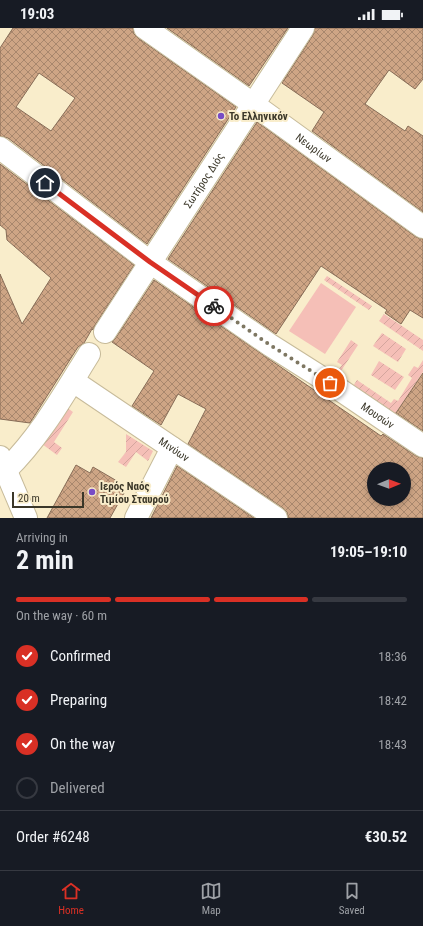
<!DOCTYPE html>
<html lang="en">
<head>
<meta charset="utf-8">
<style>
  :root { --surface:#171b24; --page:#20242c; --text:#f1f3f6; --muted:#9ea1a6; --line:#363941; --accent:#d93025 }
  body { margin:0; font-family:"Roboto Condensed",sans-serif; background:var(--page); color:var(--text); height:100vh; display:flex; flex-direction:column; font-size:15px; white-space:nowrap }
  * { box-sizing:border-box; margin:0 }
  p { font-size:13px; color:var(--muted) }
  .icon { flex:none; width:22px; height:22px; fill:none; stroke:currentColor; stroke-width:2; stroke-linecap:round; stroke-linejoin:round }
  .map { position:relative; height:490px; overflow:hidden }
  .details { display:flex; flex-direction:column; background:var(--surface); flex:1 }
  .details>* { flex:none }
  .needle { width:26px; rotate:89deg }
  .fabs { position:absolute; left:367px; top:434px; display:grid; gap:8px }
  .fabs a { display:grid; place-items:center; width:44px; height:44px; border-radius:50%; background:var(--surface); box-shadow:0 2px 6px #0003; font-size:20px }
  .scale { position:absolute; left:12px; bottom:10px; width:72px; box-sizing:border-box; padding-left:4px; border:2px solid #3b3729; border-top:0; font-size:11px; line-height:14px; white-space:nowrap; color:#3b3729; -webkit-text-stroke:3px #f9edcb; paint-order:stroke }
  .pin { position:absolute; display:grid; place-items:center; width:34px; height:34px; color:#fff; margin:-17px; border:2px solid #fff; border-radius:50%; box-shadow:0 1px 4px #0007 }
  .courier { position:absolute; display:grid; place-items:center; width:40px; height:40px; margin:-20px; border:3px solid #d93025; border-radius:50%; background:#fff; color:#222; box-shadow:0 1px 5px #0007 }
  .overview em { font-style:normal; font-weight:700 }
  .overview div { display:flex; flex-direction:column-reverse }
  .overview { display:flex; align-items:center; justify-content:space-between; height:68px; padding:0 16px }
  h1 { font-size:26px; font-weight:700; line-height:30px }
  .bar { display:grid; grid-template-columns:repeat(4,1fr); gap:6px 4px; align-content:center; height:48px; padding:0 16px }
  .bar i { height:5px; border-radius:3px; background:var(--line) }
  .bar .current { background:var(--accent) }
  .bar p { grid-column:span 4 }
  .line { display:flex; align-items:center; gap:10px; padding:0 16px; border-top:1px solid var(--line) }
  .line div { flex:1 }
  ol { padding:0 16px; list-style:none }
  li { display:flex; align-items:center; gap:12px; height:44px }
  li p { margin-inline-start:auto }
  li .icon { padding:4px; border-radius:50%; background:var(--accent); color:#fff; stroke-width:4 }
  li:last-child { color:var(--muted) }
  li i { width:22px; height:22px; border:2px solid var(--line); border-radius:50% }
  .status { display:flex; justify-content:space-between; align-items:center; height:28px; padding:0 20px; background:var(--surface); direction:ltr }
  .status svg { height:11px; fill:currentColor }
  .tabs { display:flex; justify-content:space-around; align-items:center; height:56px; border-top:1px solid var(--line); background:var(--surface); font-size:11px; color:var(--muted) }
  .tabs a { display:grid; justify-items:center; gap:2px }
  .tabs .current { color:var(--accent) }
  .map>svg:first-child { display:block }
  .green { fill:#f5bfb7 }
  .garden { fill:url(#garden-furrows) }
  .building { fill:url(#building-cross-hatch); stroke:#876c57; fill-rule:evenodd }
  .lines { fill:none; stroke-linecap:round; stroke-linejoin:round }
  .street-casing { stroke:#c7bb9a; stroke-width:24 }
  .street { stroke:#fff; stroke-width:22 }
  .done { stroke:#7e7762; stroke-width:4; stroke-dasharray:0 7.2 }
  .route { stroke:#d93025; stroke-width:5 }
  .poi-dot { fill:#784cc5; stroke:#f9edcb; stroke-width:1.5 }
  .labels { text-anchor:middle; stroke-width:4; stroke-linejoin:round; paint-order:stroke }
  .poi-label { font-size:11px; font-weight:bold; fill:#3b3729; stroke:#f9edcb; text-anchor:start }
  .street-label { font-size:11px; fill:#3b3729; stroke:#f9edcb }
</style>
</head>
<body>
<div class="status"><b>19:03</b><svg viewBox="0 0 49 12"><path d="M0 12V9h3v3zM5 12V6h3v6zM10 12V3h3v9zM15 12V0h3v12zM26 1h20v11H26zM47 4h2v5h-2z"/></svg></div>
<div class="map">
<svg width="423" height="490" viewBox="0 0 423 490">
  <defs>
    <pattern id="garden-furrows" width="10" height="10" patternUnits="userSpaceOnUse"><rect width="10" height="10" fill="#f5bfb7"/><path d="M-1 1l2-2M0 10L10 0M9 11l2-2" fill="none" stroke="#d3a59d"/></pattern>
    <pattern id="building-cross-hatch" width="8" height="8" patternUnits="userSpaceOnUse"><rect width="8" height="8" fill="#cea585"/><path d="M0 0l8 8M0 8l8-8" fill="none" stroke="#a8876d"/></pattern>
  </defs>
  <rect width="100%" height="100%" fill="#f9edcb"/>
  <path class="green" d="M321 255 356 279 325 326 289 303Z"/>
  <path class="garden" d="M327 248 372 278 369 282 324 252Z
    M384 286 423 312V323L379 293Z
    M382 305 406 321 398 334 373 318Z
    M351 312 358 317 341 343 339 341 342 337 337 334Z
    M423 332V344L393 389 352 360 357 352 391 375 394 371 398 373 412 350 408 347 414 338 418 340Z
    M379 333 404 349 395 362 371 347Z
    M66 379 73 384 54 414 62 420 57 427 42 416Z
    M126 406 153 423 148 433 136 424 126 439 118 434 126 424Z"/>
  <path class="building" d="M13 0H133L134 6 138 10 236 79 147 216 8 110 0 108V20ZM39 45 75 70 51 103 16 79Z
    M167 0H288L249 58Z
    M315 0H423V51L415 61 389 42 365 76 405 103 408 98 423 108V184L312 103 324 84 282 55 313 7Z
    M257 94 416 209 423 211V290L410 282 401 296 385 285 387 282 321 238 276 306 168 231Z
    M0 136 134 237 95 297 93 302 92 301 84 315 78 319 30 395 0 391V246L22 296 51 250 7 212 6 202 0 197Z
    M154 252 381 408 383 406 416 428 423 430V490H288L287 484 283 480 188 416 206 381 178 366 161 397 132 378 154 343 112 314 115 311ZM374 441H404V471H374Z
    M423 345V403L396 385Z
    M76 437 90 445 93 439 117 453 114 459 124 465 110 490H47Z
    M177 438 254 490H151Z"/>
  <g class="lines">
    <g class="street-casing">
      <g id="street">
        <path id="s1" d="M145 0 253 76 423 199"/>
        <path id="s2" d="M0 120 150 234 270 317 330 355 423 418"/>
        <path id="s3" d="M105 304 303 0"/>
        <path id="s4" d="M73 353 276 490"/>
        <path d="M0 429 26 490"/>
        <path d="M6 442C40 409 64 366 89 326"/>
        <path d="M136 490 172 420"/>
      </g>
    </g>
    <use href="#street" class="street"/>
  </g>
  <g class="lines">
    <path class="done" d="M214 278 270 317 330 355"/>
    <path class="route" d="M45 155 150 234 214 278"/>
  </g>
  <g class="poi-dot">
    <circle cx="221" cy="88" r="4"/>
    <circle cx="92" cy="464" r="4"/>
  </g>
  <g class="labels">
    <g class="poi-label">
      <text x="229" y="92">Το Ελληνικόν</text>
      <text x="100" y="462">Ιερός Ναός<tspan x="100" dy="13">Τιμίου Σταυρού</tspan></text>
    </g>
    <g class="street-label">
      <text dy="4" stroke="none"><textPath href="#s1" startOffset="207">Νεωρίων</textPath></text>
      <text dy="4" stroke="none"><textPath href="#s3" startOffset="181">Σωτήρος Διός</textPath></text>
      <text dy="4" stroke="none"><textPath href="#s2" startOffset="463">Μουσών</textPath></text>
      <text dy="4" stroke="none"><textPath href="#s4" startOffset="122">Μινύων</textPath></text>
    </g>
  </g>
</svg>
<div class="fabs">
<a><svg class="needle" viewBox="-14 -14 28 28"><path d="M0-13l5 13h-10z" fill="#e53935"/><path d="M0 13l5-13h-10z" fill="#9ea1a6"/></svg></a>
</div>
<div class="scale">20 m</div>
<div class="pin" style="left:330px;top:355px;background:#ea580c"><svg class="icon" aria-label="bag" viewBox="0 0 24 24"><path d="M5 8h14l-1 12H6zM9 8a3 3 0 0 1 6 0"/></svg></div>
<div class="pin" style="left:45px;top:155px;background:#1f2937"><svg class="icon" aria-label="home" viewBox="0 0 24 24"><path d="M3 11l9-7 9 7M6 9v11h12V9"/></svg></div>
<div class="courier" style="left:214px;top:278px"><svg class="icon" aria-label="bike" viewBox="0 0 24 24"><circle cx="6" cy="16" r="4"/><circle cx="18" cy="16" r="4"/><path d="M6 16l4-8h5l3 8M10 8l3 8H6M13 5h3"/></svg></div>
</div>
<section class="details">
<div class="overview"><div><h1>2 min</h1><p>Arriving in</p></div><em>19:05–19:10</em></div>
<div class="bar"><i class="current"></i><i class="current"></i><i class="current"></i><i></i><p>On the way · 60 m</p></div>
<ol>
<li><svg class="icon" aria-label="check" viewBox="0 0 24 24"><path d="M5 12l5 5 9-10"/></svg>Confirmed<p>18:36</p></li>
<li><svg class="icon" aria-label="check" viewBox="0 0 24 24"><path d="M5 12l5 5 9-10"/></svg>Preparing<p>18:42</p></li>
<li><svg class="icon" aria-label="check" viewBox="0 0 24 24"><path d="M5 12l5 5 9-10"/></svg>On the way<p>18:43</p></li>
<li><i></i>Delivered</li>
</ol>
<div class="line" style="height:52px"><div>Order #6248</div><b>€30.52</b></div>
</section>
<nav class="tabs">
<a class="current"><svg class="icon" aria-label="home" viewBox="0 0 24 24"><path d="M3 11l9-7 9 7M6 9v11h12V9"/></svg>Home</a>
<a><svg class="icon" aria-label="map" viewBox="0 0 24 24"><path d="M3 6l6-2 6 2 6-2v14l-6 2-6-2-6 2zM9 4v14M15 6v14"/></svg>Map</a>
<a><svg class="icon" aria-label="saved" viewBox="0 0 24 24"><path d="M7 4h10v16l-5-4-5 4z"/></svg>Saved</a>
</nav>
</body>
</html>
